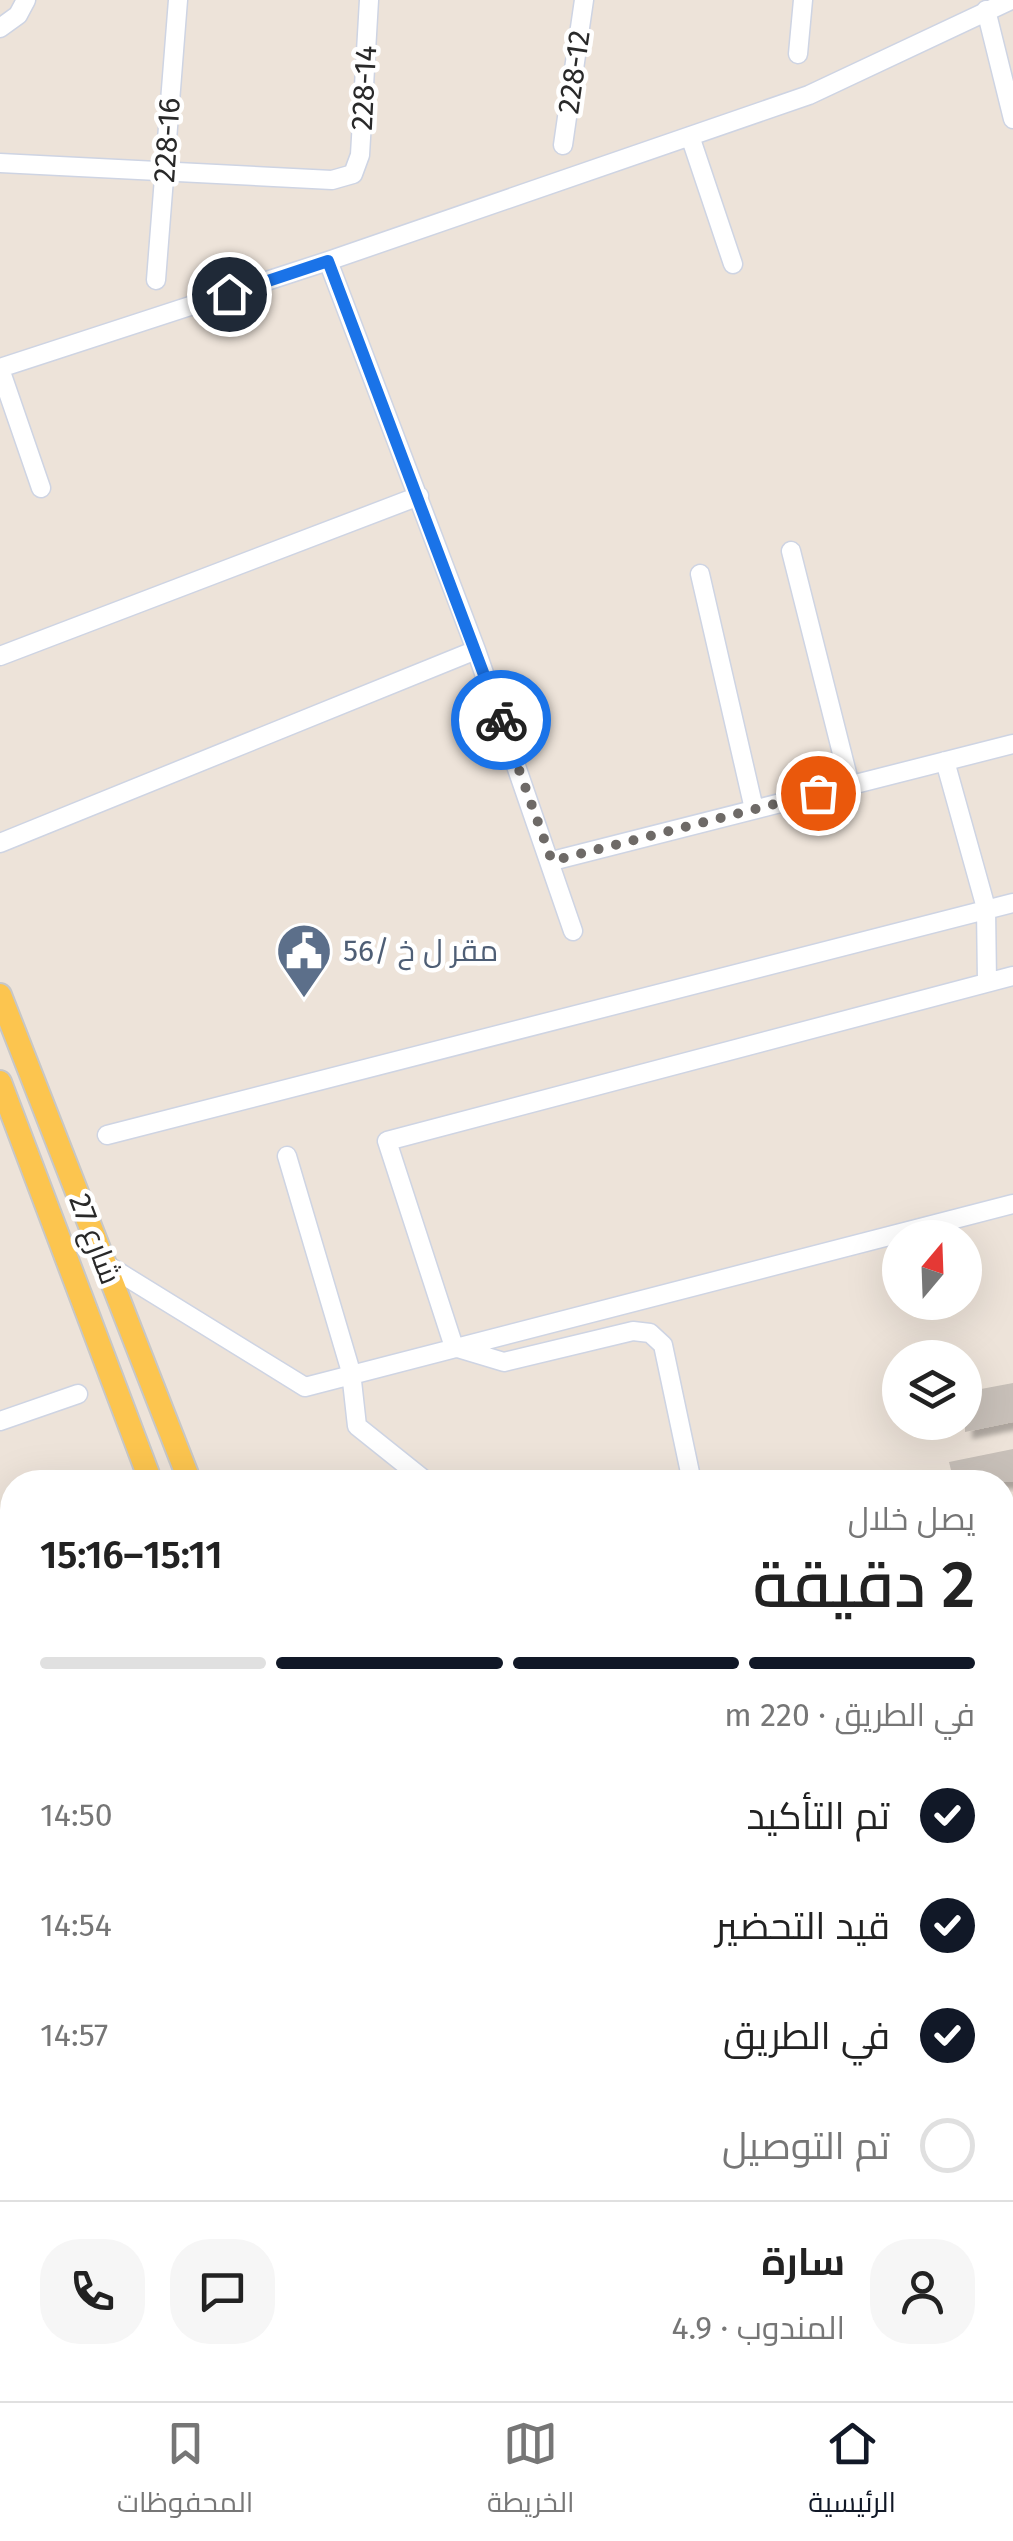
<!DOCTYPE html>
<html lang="ar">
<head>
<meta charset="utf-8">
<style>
  :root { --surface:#fff; --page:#f6f6f6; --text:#222; --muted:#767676; --line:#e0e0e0; --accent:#111827 }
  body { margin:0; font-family:"Fira Sans",Cairo,sans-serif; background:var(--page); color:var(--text); direction:rtl; height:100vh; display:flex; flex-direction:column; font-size:38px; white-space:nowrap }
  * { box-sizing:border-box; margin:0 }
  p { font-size:32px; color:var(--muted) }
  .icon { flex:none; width:55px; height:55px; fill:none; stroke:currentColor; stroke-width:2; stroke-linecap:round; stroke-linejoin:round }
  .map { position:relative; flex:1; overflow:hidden; direction:ltr }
  .details { position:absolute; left:0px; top:1470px; width:1015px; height:932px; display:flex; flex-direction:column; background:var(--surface); border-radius:40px 40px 0 0; box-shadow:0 10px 40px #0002; direction:rtl }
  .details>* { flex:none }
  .needle { width:65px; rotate:19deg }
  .fabs { position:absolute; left:882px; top:1220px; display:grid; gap:20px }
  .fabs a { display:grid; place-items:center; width:100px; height:100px; border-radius:50%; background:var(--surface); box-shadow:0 10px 40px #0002; font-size:50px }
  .pin { position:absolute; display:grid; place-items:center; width:85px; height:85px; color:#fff; margin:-42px; border:5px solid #fff; border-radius:50%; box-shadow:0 2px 10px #0007 }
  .courier { position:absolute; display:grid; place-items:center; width:100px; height:100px; margin:-50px; border:8px solid #1a73e8; border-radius:50%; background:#fff; color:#222; box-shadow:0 2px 12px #0007 }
  .summary em { font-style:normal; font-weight:600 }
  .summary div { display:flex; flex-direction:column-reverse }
  .summary { display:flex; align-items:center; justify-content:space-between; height:170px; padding:0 40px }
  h1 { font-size:65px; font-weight:600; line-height:75px }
  .bar { display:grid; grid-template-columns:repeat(4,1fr); gap:15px 10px; align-content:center; height:120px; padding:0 40px }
  .bar i { height:12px; border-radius:8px; background:var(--line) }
  .bar .current { background:var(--accent) }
  .bar p { grid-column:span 4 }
  .line { display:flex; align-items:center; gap:25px; padding:0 40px; border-top:2px solid var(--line) }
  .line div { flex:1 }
  .round { display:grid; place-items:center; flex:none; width:105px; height:105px; border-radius:40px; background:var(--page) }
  ol { padding:0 40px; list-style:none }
  li { display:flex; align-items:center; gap:30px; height:110px }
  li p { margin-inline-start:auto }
  li .icon { padding:10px; border-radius:50%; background:var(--accent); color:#fff; stroke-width:4 }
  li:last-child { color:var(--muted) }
  li i { width:55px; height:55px; border:5px solid var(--line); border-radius:50% }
  .tabs { display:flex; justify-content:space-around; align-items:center; height:140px; border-top:2px solid var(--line); background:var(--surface); font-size:28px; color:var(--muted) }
  .tabs a { display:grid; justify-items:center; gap:5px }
  .tabs .current { color:var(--accent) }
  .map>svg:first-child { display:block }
  .building { fill:#c8c0b9; filter:url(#shadow) }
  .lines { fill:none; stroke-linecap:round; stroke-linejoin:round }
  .minor-casing { stroke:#ced4e3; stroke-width:21 }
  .major-casing { stroke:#c7c7c7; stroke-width:26 }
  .minor { stroke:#fff; stroke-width:18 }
  .major { stroke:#fcc54f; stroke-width:22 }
  .done { stroke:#6e6a67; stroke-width:10; stroke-dasharray:0 18 }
  .route { stroke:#1a73e8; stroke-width:12 }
  .labels { text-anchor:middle; stroke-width:9; stroke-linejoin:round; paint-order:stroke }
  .street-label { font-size:30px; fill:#292929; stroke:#fff }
  .service-label { font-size:30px; fill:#4e5e75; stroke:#fff; text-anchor:start }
</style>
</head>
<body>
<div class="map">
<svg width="1013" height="2401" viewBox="0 0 1013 2401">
  <defs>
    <filter id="shadow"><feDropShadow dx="7" dy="7" stdDeviation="2.5" flood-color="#0004"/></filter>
  </defs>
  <rect width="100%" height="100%" fill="#ede3d9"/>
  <path class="building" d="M1013 1383V1422L965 1432V1392Z
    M1013 1449V1482H954L949 1462Z"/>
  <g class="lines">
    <g class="minor-casing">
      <path id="minor" d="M986 10 1013 119
        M0 28 18 15 26 0
        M798 54 803 0
        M690 136 733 264
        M563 145 584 0
        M0 163 332 180 353 174 360 155 369 0
        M328 261 476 650 573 931
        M156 280 178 0
        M0 368 328 261 809 95 1011 0
        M0 369 41 488
        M791 551 850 785
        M700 574 754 809
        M0 656 419 496
        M945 761 986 908 987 982
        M0 843 476 650
        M552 861 1013 744
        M107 1135 1013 903
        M287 1156 351 1372 357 1426 427 1482
        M104 1263 305 1387 1013 1204
        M0 1421 78 1394
        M692 1482 663 1345 650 1333 633 1331 504 1362 454 1347 387 1141 1013 976
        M0 1691 12 1687
        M1002 1863 1013 1870
        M0 1899 12 1894
        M1002 2141 1013 2012
        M0 2250 12 2245
        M507 2400 545 2390
        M239 2401 267 2390
        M788 2401 789 2390
        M981 2401 982 2390"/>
    </g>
    <g class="major-casing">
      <path id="major" d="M0 995 190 1482
        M0 1082 151 1482
        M1002 1610 1013 1607
        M1002 1636 1013 1633
        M0 1982 12 1977
        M0 2022 12 2017"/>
    </g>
    <use href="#minor" class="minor"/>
    <use href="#major" class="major"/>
  </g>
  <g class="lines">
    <path class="done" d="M501 720 552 861 818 793"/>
    <path class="route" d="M229 294 328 261 501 720"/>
  </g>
  <defs>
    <g id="civic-pin" transform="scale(2.875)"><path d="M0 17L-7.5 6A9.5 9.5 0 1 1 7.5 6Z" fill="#5c6f8a" stroke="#fff"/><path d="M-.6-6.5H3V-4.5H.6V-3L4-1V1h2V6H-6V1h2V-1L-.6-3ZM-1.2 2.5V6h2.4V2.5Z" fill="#fff"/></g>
  </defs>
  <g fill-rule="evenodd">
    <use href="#civic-pin" x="304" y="951"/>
  </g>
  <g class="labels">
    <g class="street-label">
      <text transform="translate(574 72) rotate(-82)" y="10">228-12</text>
      <text transform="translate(364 88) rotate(-87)" y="10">228-14</text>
      <text transform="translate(167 140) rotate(-86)" y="10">228-16</text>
      <text transform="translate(95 1239) rotate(69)" y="10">شارع 27</text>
    </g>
    <g class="service-label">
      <text x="343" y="961">مقر ل خ /56</text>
    </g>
  </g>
</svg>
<div class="fabs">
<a><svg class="needle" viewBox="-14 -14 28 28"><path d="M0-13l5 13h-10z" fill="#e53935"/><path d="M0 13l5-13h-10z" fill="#767676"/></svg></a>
<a><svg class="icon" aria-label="layers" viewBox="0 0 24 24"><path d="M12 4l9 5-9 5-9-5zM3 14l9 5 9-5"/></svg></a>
</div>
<div class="pin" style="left:818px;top:793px;background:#ea580c"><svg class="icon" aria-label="bag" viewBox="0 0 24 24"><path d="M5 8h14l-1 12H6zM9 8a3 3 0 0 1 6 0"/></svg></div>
<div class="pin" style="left:229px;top:294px;background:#1f2937"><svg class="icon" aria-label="home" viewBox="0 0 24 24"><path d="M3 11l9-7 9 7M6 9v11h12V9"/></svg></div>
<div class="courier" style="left:501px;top:720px"><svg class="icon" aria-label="bike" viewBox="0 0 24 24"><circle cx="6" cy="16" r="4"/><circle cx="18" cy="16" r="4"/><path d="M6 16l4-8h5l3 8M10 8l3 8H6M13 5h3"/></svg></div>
<section class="details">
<div class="summary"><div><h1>2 دقيقة</h1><p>يصل خلال</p></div><em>15:11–15:16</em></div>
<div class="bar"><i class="current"></i><i class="current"></i><i class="current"></i><i></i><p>في الطريق · 220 m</p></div>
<ol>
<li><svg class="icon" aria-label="check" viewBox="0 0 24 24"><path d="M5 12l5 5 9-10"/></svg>تم التأكيد<p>14:50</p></li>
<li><svg class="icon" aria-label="check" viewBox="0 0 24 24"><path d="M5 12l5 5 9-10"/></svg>قيد التحضير<p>14:54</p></li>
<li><svg class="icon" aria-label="check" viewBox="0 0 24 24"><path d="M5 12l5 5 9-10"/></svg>في الطريق<p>14:57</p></li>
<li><i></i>تم التوصيل</li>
</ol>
<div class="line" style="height:180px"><a class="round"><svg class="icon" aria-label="person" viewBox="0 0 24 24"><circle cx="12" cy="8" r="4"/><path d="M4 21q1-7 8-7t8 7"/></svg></a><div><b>سارة</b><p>المندوب · 4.9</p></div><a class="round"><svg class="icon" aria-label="chat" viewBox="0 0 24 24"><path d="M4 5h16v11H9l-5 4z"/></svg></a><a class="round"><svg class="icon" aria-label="phone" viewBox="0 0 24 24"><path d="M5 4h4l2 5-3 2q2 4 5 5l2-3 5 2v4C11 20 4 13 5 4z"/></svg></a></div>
</section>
</div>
<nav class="tabs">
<a class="current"><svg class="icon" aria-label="home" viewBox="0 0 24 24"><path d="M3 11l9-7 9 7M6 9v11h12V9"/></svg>الرئيسية</a>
<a><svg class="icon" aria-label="map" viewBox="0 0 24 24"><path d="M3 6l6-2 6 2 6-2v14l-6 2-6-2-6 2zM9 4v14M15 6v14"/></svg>الخريطة</a>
<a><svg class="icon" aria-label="saved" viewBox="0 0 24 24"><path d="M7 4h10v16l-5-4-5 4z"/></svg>المحفوظات</a>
</nav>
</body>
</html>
